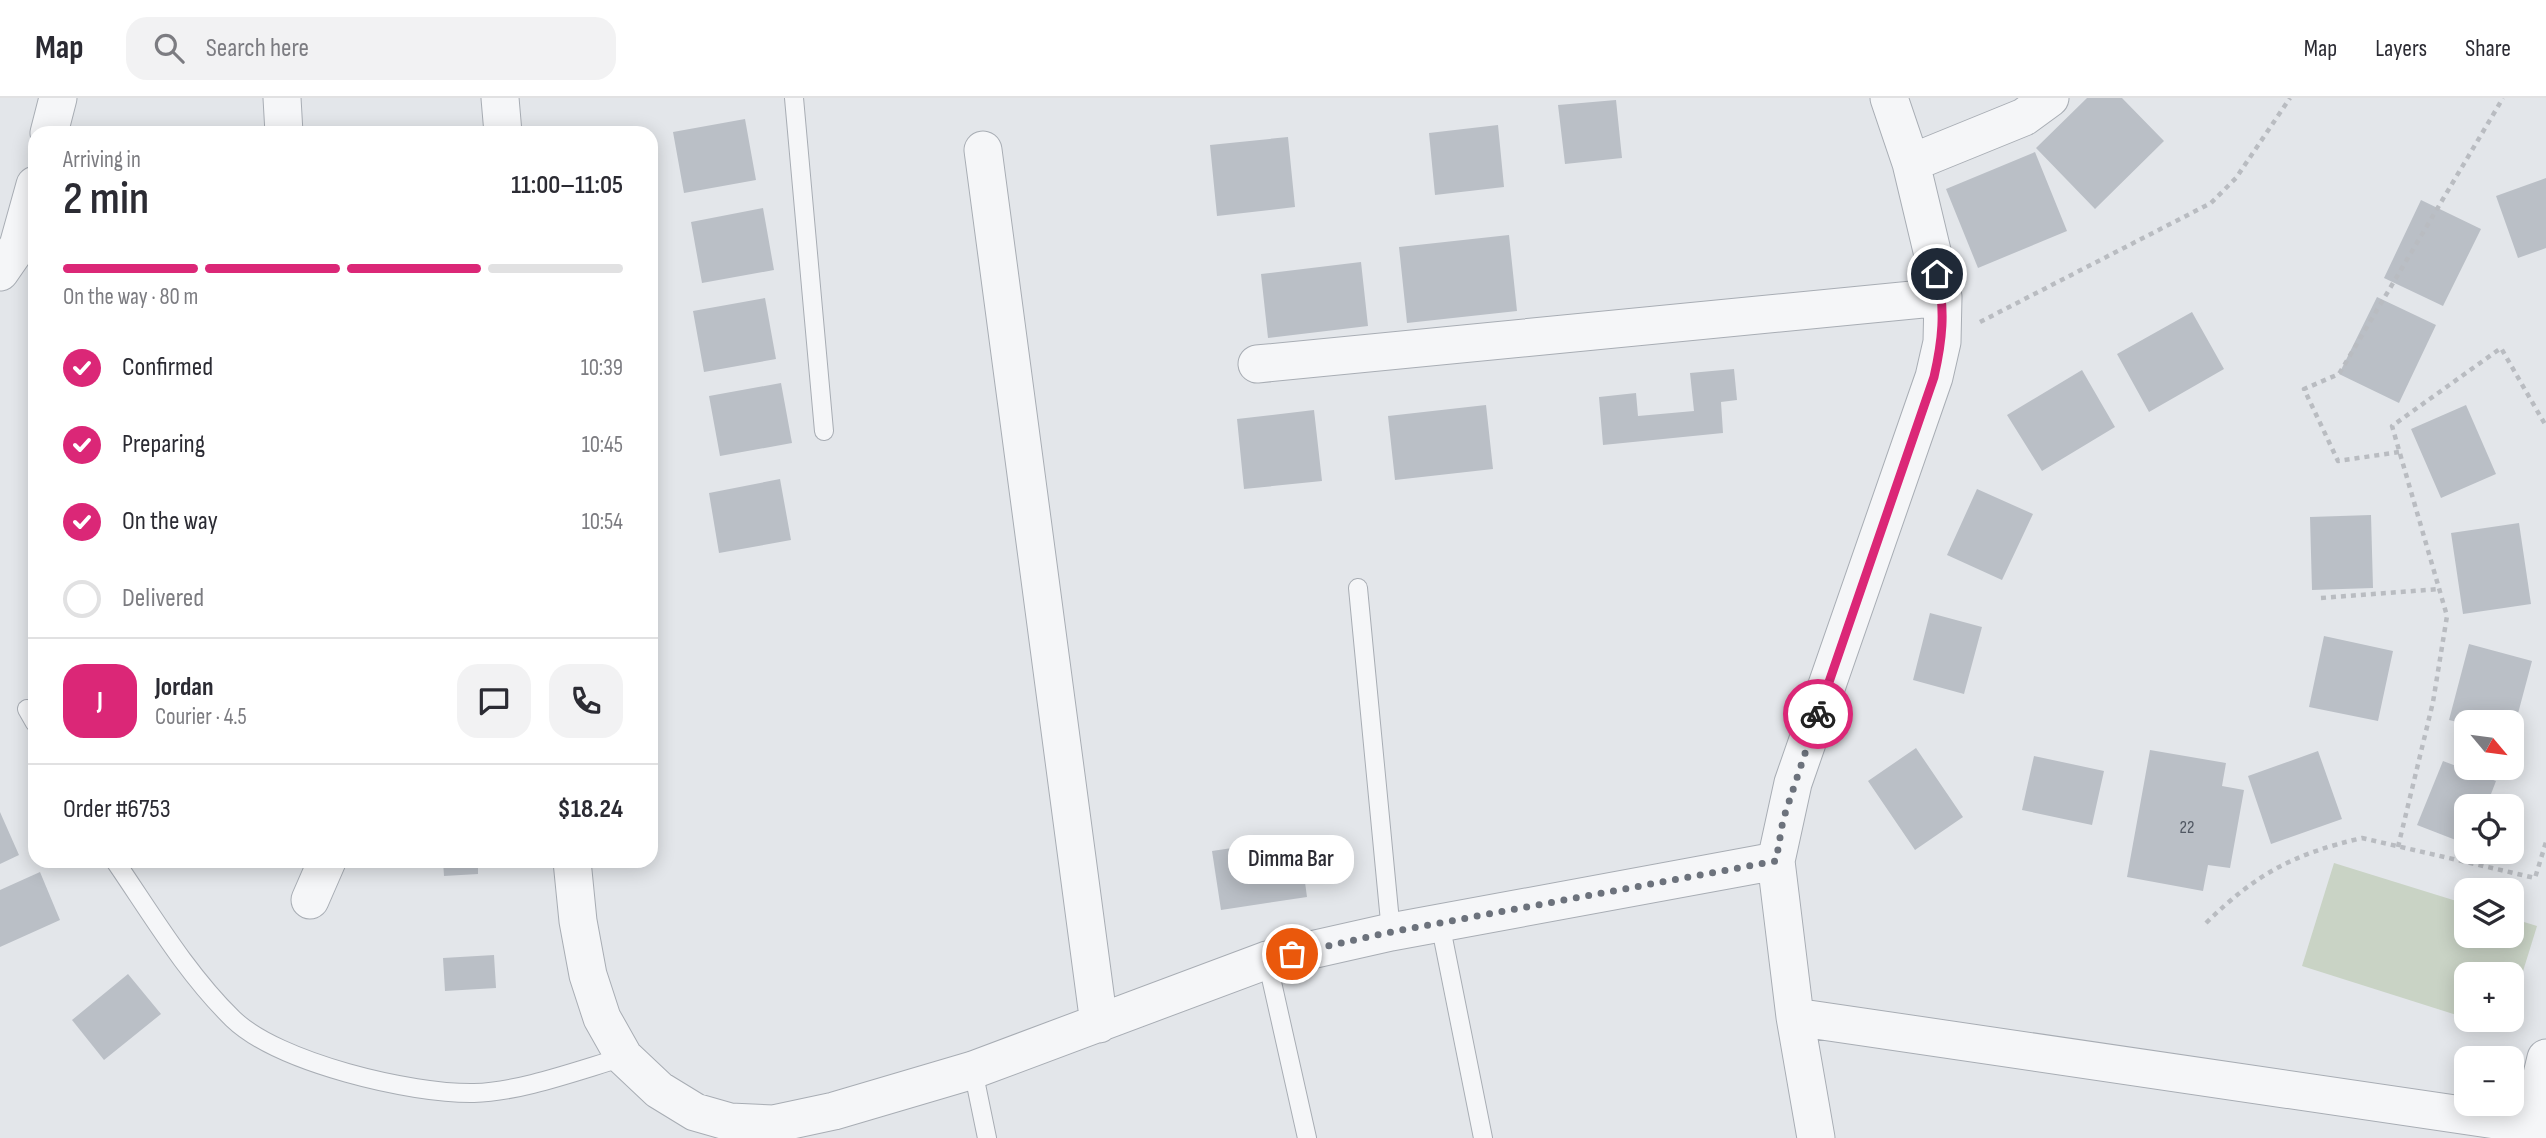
<!DOCTYPE html>
<html lang="en">
<head>
<meta charset="utf-8">
<style>
  :root { --surface:#fff; --page:#f2f2f3; --text:#2b2b33; --muted:#7c7c81; --line:#e1e1e2; --accent:#db2777 }
  body { margin:0; font-family:"Sofia Sans Condensed",sans-serif; background:var(--page); color:var(--text); height:100vh; display:flex; flex-direction:column; font-size:26px; white-space:nowrap }
  * { box-sizing:border-box; margin:0 }
  p { font-size:23px; color:var(--muted) }
  .icon { flex:none; width:38px; height:38px; fill:none; stroke:currentColor; stroke-width:2; stroke-linecap:round; stroke-linejoin:round }
  .map { position:relative; flex:1; overflow:hidden }
  .drawer { position:absolute; left:28px; top:28px; width:630px; height:742px; display:flex; flex-direction:column; background:var(--surface); border-radius:21px; box-shadow:0 4px 18px #0003 }
  .drawer>* { flex:none }
  .needle { width:46px; rotate:119deg }
  .fabs { position:absolute; left:2454px; top:612px; display:grid; gap:14px }
  .fabs a { display:grid; place-items:center; width:70px; height:70px; border-radius:14px; background:var(--surface); box-shadow:0 4px 18px #0003; font-size:35px }
  .pin { position:absolute; display:grid; place-items:center; width:60px; height:60px; color:#fff; margin:-30px; border:4px solid #fff; border-radius:50%; box-shadow:0 2px 7px #0007 }
  .courier { position:absolute; display:grid; place-items:center; width:70px; height:70px; margin:-35px; border:5px solid #db2777; border-radius:50%; background:#fff; color:#222; box-shadow:0 2px 9px #0007 }
  .bubble { position:absolute; height:49px; border-radius:21px; background:var(--surface); box-shadow:0 4px 18px #0003; font-size:23px; font-weight:600; line-height:49px; text-align:center }
  .headline em { font-style:normal; font-weight:600 }
  .headline div { display:flex; flex-direction:column-reverse }
  .headline { display:flex; align-items:center; justify-content:space-between; height:119px; padding:0 35px }
  h1 { font-size:46px; font-weight:600; line-height:52px }
  .bar { display:grid; grid-template-columns:repeat(4,1fr); gap:10px 7px; align-content:center; height:84px; padding:0 35px }
  .bar i { height:9px; border-radius:5px; background:var(--line) }
  .bar .current { background:var(--accent) }
  .bar p { grid-column:span 4 }
  .line { display:flex; align-items:center; gap:18px; padding:0 35px; border-top:2px solid var(--line) }
  .line div { flex:1 }
  .round { display:grid; place-items:center; flex:none; width:74px; height:74px; border-radius:21px; background:var(--page) }
  ol { padding:0 35px; list-style:none }
  li { display:flex; align-items:center; gap:21px; height:77px }
  li p { margin-inline-start:auto }
  li .icon { padding:7px; border-radius:50%; background:var(--accent); color:#fff; stroke-width:4 }
  li:last-child { color:var(--muted) }
  li i { width:38px; height:38px; border:4px solid var(--line); border-radius:50% }
  header { display:flex; align-items:center; gap:42px; box-sizing:border-box; height:98px; padding:0 35px; background:var(--surface); border-bottom:2px solid var(--line) }
  header strong { font-size:33px }
  nav { display:flex; gap:38px; margin-inline-start:auto; font-size:24px }
  .search { width:490px; height:63px; background:var(--page); display:flex; align-items:center; gap:18px; box-sizing:border-box; padding:0 24px; border-radius:21px; color:var(--muted); font-size:26px }
  .map>svg:first-child { display:block }
  .green { fill:#c9d3c5 }
  .building { fill:#babfc6 }
  .lines { fill:none; stroke-linecap:round; stroke-linejoin:round }
  .lane-casing { stroke:#a8adb4; stroke-width:20 }
  .street-casing { stroke:#a8adb4; stroke-width:39 }
  .path { stroke:#b9bcc1; stroke-width:4.5; stroke-dasharray:5 5; stroke-linecap:butt }
  .lane { stroke:#f5f6f8; stroke-width:18 }
  .street { stroke:#f5f6f8; stroke-width:37 }
  .done { stroke:#6c727c; stroke-width:7; stroke-dasharray:0 12.6 }
  .route { stroke:#db2777; stroke-width:9 }
  .labels { text-anchor:middle; stroke-width:7; stroke-linejoin:round; paint-order:stroke }
  .number-label { font-size:18px; fill:#505762 }
</style>
</head>
<body>
<header>
<strong>Map</strong>
<div class="search"><svg class="icon" aria-label="search" viewBox="0 0 24 24"><circle cx="10" cy="10" r="6"/><path d="M15 15l6 6"/></svg>Search here</div>
<nav><a>Map</a><a>Layers</a><a>Share</a></nav>
</header>
<div class="map">
<svg width="2546" height="1040" viewBox="0 0 2546 1040">
  <rect width="100%" height="100%" fill="#e3e6ea"/>
  <path class="green" d="M2334 765 2466 806V838H2511V820L2537 828 2511 912V877H2466V920L2302 868Z"/>
  <path class="building" d="M2087 0H2122L2164 43 2095 111 2036 50Z
    M1616 2 1622 60 1565 66 1558 7Z
    M745 21 756 82 684 95 673 34Z
    M1498 27 1504 89 1435 97 1429 35Z
    M1288 39 1295 109 1217 118 1210 47Z
    M2035 54 2067 133 1978 170 1946 91Z
    M2546 80V150L2518 160 2496 98Z
    M2421 102 2481 131 2443 208 2384 180Z
    M763 110 774 172 702 185 691 124Z
    M1509 137 1517 213 1407 225 1399 149Z
    M1361 164 1368 228 1268 240 1261 176Z
    M2377 199 2436 227 2399 305 2339 276Z
    M765 200 776 261 704 274 693 213Z
    M2192 214 2224 271 2149 314 2117 256Z
    M1734 271 1737 302 1721 304 1723 335 1603 347 1599 299 1636 295 1638 318 1694 313 1690 275Z
    M2082 272 2115 329 2042 373 2007 317Z
    M781 285 792 345 720 358 709 298Z
    M1486 307 1493 371 1395 382 1388 318Z
    M2466 307 2496 376 2441 400 2411 331Z
    M1314 312 1322 383 1244 391 1237 321Z
    M780 381 791 442 719 455 709 395Z
    M1977 391 2033 416 2002 482 1947 457Z
    M2371 417 2373 490 2312 492 2310 419Z
    M2519 425 2531 506 2463 516 2451 435Z
    M1930 515 1982 529 1964 596 1913 582Z
    M2324 538 2393 553 2378 623 2309 609Z
    M2469 546 2532 563 2512 638 2511 625 2466 626 2449 622Z
    M1916 650 1963 719 1915 752 1868 683Z
    M2150 652 2226 665 2222 688 2244 692 2230 770 2208 767 2203 793 2127 779Z
    M2318 653 2342 721 2271 746 2248 678Z
    M2034 658 2104 673 2092 727 2022 712Z
    M2443 663 2496 683 2486 709H2466V746L2417 727Z
    M0 714 19 757 0 766Z
    M1299 740 1307 799 1221 812 1212 753Z
    M443 763H478V776L444 778Z
    M40 774 60 822 0 849V792Z
    M494 857 496 890 445 893 443 860Z
    M128 876 161 916 104 962 72 922Z"/>
  <g class="lines">
    <g class="lane-casing">
      <path id="lane" d="M794 0 824 333
        M1358 490 1391 834
        M27 611 35 625
        M115 763C152 817 186 875 233 921 279 965 411 996 474 995 520 994 579 972 624 959
        M1440 825 1483 1040
        M1267 862 1307 1040
        M973 972 987 1040"/>
    </g>
    <g class="street-casing">
      <path id="street" d="M282 0 284 35
        M500 0 503 35
        M49 35 58 0
        M983 52 1099 926
        M1911 65 2024 19 2050 0
        M0 174 18 148 35 87
        M1257 266 1943 199
        M572 763 578 823 588 877 602 920 624 959 659 992 695 1014 730 1024 773 1026 834 1013 973 972 1267 862 1391 834 1776 763
        M310 802 327 763
        M1795 919 2530 1027 2546 1038
        M2530 1027 2546 960
        M1816 1040 1795 919 1776 763 1793 685 1934 279 1942 244 1943 199 1911 65 1889 0"/>
    </g>
    <path class="path" d="M1980 224 2211 105 2236 80 2290 0
      M2399 354 2338 363 2304 291 2339 276 2503 0
      M2321 500 2439 491
      M2398 749 2433 604 2447 518 2392 328 2501 250 2546 328
      M2206 825C2256 776 2293 756 2362 740L2535 780 2546 744"/>
    <use href="#lane" class="lane"/>
    <use href="#street" class="street"/>
  </g>
  <g class="lines">
    <path class="done" d="M1292 856 1391 834 1776 763 1783 722 1818 616"/>
    <path class="route" d="M1818 616 1934 279C1942 244 1946 212 1937 176"/>
  </g>
  <g class="labels">
    <g class="number-label">
      <text x="2187" y="735">22</text>
    </g>
  </g>
</svg>
<div class="fabs">
<a><svg class="needle" viewBox="-14 -14 28 28"><path d="M0-13l5 13h-10z" fill="#e53935"/><path d="M0 13l5-13h-10z" fill="#7c7c81"/></svg></a>
<a><svg class="icon" aria-label="locate" viewBox="0 0 24 24"><circle cx="12" cy="12" r="6"/><path d="M12 2v4M12 18v4M2 12h4M18 12h4"/></svg></a>
<a><svg class="icon" aria-label="layers" viewBox="0 0 24 24"><path d="M12 4l9 5-9 5-9-5zM3 14l9 5 9-5"/></svg></a>
<a>+</a>
<a>−</a>
</div>
<div class="pin" style="left:1292px;top:856px;background:#ea580c"><svg class="icon" aria-label="bag" viewBox="0 0 24 24"><path d="M5 8h14l-1 12H6zM9 8a3 3 0 0 1 6 0"/></svg></div>
<div class="pin" style="left:1937px;top:176px;background:#1f2937"><svg class="icon" aria-label="home" viewBox="0 0 24 24"><path d="M3 11l9-7 9 7M6 9v11h12V9"/></svg></div>
<div class="courier" style="left:1818px;top:616px"><svg class="icon" aria-label="bike" viewBox="0 0 24 24"><circle cx="6" cy="16" r="4"/><circle cx="18" cy="16" r="4"/><path d="M6 16l4-8h5l3 8M10 8l3 8H6M13 5h3"/></svg></div>
<div class="bubble" style="left:1228px;top:737px;width:126px">Dimma Bar</div>
<section class="drawer">
<div class="headline"><div><h1>2 min</h1><p>Arriving in</p></div><em>11:00–11:05</em></div>
<div class="bar"><i class="current"></i><i class="current"></i><i class="current"></i><i></i><p>On the way · 80 m</p></div>
<ol>
<li><svg class="icon" aria-label="check" viewBox="0 0 24 24"><path d="M5 12l5 5 9-10"/></svg>Confirmed<p>10:39</p></li>
<li><svg class="icon" aria-label="check" viewBox="0 0 24 24"><path d="M5 12l5 5 9-10"/></svg>Preparing<p>10:45</p></li>
<li><svg class="icon" aria-label="check" viewBox="0 0 24 24"><path d="M5 12l5 5 9-10"/></svg>On the way<p>10:54</p></li>
<li><i></i>Delivered</li>
</ol>
<div class="line" style="height:126px"><b class="round" style="background:var(--accent);color:#fff">J</b><div><b>Jordan</b><p>Courier · 4.5</p></div><a class="round"><svg class="icon" aria-label="chat" viewBox="0 0 24 24"><path d="M4 5h16v11H9l-5 4z"/></svg></a><a class="round"><svg class="icon" aria-label="phone" viewBox="0 0 24 24"><path d="M5 4h4l2 5-3 2q2 4 5 5l2-3 5 2v4C11 20 4 13 5 4z"/></svg></a></div>
<div class="line" style="height:91px"><div>Order #6753</div><b>$18.24</b></div>
</section>
</div>
</body>
</html>
